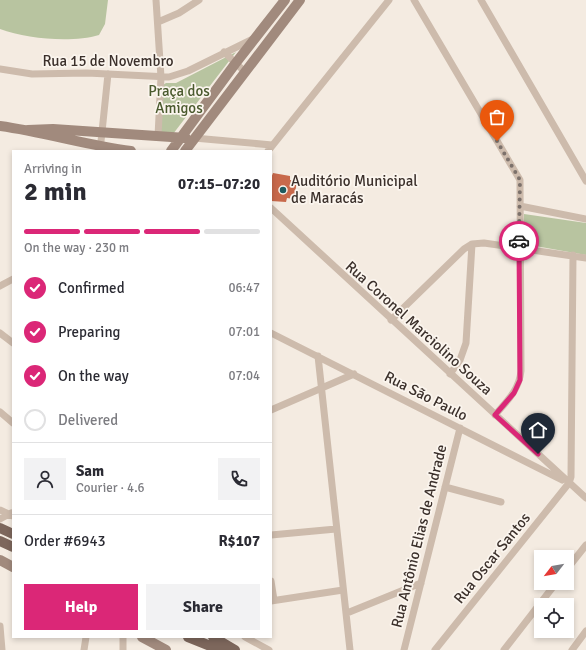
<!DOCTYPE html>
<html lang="en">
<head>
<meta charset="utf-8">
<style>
  :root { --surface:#fff; --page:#f2f2f3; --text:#2b2b33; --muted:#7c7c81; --line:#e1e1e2; --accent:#db2777 }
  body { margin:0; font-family:Signika,sans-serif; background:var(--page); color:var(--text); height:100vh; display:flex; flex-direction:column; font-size:15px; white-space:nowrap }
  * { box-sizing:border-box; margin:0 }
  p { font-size:13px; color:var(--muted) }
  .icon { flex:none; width:22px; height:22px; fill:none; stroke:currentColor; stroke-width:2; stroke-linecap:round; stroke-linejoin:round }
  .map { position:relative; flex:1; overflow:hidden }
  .drawer { position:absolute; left:12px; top:150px; width:260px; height:488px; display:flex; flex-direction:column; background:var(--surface); border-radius:0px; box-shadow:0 2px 6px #0003 }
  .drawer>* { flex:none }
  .needle { width:26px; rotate:239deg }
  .controls { position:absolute; left:534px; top:550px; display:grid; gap:8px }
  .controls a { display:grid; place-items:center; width:40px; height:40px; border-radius:0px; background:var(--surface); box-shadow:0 2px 6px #0003; font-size:20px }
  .pin { position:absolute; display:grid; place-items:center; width:34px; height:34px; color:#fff; margin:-41px -17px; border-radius:50% 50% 50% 0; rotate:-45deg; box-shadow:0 0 4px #0007 }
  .pin .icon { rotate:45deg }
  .courier { position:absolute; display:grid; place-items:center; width:40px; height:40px; margin:-20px; border:3px solid #db2777; border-radius:50%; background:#fff; color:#222; box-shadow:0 1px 5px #0007 }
  .overview em { font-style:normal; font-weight:700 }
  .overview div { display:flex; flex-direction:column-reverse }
  .overview { display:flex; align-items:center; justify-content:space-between; height:68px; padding:0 12px }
  h1 { font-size:26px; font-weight:700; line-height:30px }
  .bar { display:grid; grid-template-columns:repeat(4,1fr); gap:6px 4px; align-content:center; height:48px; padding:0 12px }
  .bar i { height:5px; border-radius:3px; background:var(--line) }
  .bar .active { background:var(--accent) }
  .bar p { grid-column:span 4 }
  .line { display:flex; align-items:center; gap:10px; padding:0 12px; border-top:1px solid var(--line) }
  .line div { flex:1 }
  .round { display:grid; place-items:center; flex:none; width:42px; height:42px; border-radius:0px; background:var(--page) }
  ol { padding:0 12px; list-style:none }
  li { display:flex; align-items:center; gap:12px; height:44px }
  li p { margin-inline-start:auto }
  li .icon { padding:4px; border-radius:50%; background:var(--accent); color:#fff; stroke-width:4 }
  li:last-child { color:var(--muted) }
  li i { width:22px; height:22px; border:2px solid var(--line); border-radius:50% }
  .primary-button { display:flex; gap:8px; margin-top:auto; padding:8px 12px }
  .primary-button a { flex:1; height:46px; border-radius:0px; background:var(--accent); color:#fff; font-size:16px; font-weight:700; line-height:46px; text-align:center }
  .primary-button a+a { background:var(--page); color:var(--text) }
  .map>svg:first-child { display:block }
  .green { fill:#b8c4a0 }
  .building { fill:#c8694b }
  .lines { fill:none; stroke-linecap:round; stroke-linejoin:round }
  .street { stroke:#cdbbac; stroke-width:7 }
  .secondary { stroke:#a18a7d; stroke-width:10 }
  .primary { stroke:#7d675c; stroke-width:10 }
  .done { stroke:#7c716b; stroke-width:4; stroke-dasharray:0 7.2 }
  .route { stroke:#db2777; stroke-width:5 }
  .poi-dot { fill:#1f5a5e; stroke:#fbf5ee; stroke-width:1.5 }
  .labels { text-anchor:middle; stroke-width:3.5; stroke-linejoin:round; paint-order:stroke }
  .street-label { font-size:15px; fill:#3b302b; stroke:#fbf5ee }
  .park-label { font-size:15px; fill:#4a5a2e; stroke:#fbf5ee }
  .poi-label { font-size:15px; fill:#3b302b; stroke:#fbf5ee; text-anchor:start }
</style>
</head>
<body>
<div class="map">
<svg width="586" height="650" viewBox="0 0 586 650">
  <rect width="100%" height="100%" fill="#f4ebe1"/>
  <path class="green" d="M0 0H108L105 24 99 35C72 43 27 39 0 29Z
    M236 52 173 134 160 135 163 85 166 83H176Z
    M524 214 586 223V255L524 244Z"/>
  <path class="building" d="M273 173 290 176V180L297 181 294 199 287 198 286 202 271 201V178Z"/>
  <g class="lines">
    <path class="street" d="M156 0 161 77 158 136
      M414 0 520 180 521 371C519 390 507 401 495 415
      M481 0 586 181
      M158 22 179 13 199 0
      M224 52 244 71
      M0 69 32 74 87 73 169 77 188 71 253 39
      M194 138 272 145
      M100 151 108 74
      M268 151 389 0
      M520 206 586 219
      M271 208 586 498
      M0 286 13 279
      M391 320 464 249 472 244 484 243 586 258
      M0 333 13 343
      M271 333 562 480
      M318 356 350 650
      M450 374 460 360 466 343 472 244
      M271 410 354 374
      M0 412 13 423
      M445 487 501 502
      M0 510 13 516
      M0 519 11 513
      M271 535 336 529
      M567 569 586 545
      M271 581 274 600
      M271 601 343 590
      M347 613 421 583
      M0 626 2 650
      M245 637 269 650
      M84 650 86 637
      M123 650V637
      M404 650 460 428
      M435 650 569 483 571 477 573 255
      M504 650 556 583
      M572 650 586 631"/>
    <path class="secondary" d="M0 126C44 132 86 145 131 151
      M28 130 53 129 186 138
      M171 151 235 64 285 0
      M185 151 300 0
      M0 560 13 567
      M142 637 166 650"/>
    <path class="primary" d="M0 528 13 534
      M0 541 13 547
      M188 637 220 650
      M213 637 235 650"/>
  </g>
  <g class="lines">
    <path class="done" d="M497 141 520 180 519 241"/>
    <path class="route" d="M519 241 520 380 514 393 495 415 538 454"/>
  </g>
  <circle class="poi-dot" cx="283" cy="190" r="4"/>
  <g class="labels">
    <g class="street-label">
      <text x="108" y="66">Rua 15 de Novembro</text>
      <text transform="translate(419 328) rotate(42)" y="5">Rua Coronel Marciolino Souza</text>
      <text transform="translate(426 396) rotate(27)" y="5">Rua São Paulo</text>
      <text transform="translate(419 536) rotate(-76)" y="5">Rua Antônio Elias de Andrade</text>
      <text transform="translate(492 558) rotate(-51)" y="5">Rua Oscar Santos</text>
    </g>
    <g class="park-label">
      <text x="179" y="96">Praça dos<tspan x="179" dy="17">Amigos</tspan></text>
    </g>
    <g class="poi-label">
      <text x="291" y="186">Auditório Municipal<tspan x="291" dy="17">de Maracás</tspan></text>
    </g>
  </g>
</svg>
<div class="controls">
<a><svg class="needle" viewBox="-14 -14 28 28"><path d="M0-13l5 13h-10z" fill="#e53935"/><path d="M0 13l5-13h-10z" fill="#7c7c81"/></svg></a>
<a><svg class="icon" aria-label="locate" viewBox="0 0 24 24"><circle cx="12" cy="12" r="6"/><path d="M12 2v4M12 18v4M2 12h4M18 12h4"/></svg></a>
</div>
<div class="pin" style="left:497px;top:141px;background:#ea580c"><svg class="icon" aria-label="bag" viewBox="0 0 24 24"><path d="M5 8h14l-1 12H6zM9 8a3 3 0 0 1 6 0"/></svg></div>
<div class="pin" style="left:538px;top:454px;background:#1f2937"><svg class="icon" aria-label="home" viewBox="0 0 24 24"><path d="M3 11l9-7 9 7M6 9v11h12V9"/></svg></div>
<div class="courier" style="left:519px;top:241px"><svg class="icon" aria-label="car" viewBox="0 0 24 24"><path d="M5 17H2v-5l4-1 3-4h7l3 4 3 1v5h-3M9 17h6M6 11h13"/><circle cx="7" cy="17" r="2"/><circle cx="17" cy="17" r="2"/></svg></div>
<section class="drawer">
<div class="overview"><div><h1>2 min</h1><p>Arriving in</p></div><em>07:15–07:20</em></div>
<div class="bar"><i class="active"></i><i class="active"></i><i class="active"></i><i></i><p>On the way · 230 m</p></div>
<ol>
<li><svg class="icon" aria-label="check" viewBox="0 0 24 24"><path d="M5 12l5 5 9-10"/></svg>Confirmed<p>06:47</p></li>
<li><svg class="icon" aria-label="check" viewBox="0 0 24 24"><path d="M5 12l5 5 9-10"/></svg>Preparing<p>07:01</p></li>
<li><svg class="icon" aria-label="check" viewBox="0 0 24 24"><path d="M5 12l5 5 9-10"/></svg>On the way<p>07:04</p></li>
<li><i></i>Delivered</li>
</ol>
<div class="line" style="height:72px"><a class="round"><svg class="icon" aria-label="person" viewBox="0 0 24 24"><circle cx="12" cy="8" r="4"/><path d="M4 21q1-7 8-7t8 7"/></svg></a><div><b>Sam</b><p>Courier · 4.6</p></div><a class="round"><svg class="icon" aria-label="phone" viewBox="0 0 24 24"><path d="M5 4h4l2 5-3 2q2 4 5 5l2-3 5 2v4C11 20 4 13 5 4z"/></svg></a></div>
<div class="line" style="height:52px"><div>Order #6943</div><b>R$107</b></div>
<div class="primary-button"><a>Help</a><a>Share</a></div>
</section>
</div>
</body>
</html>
